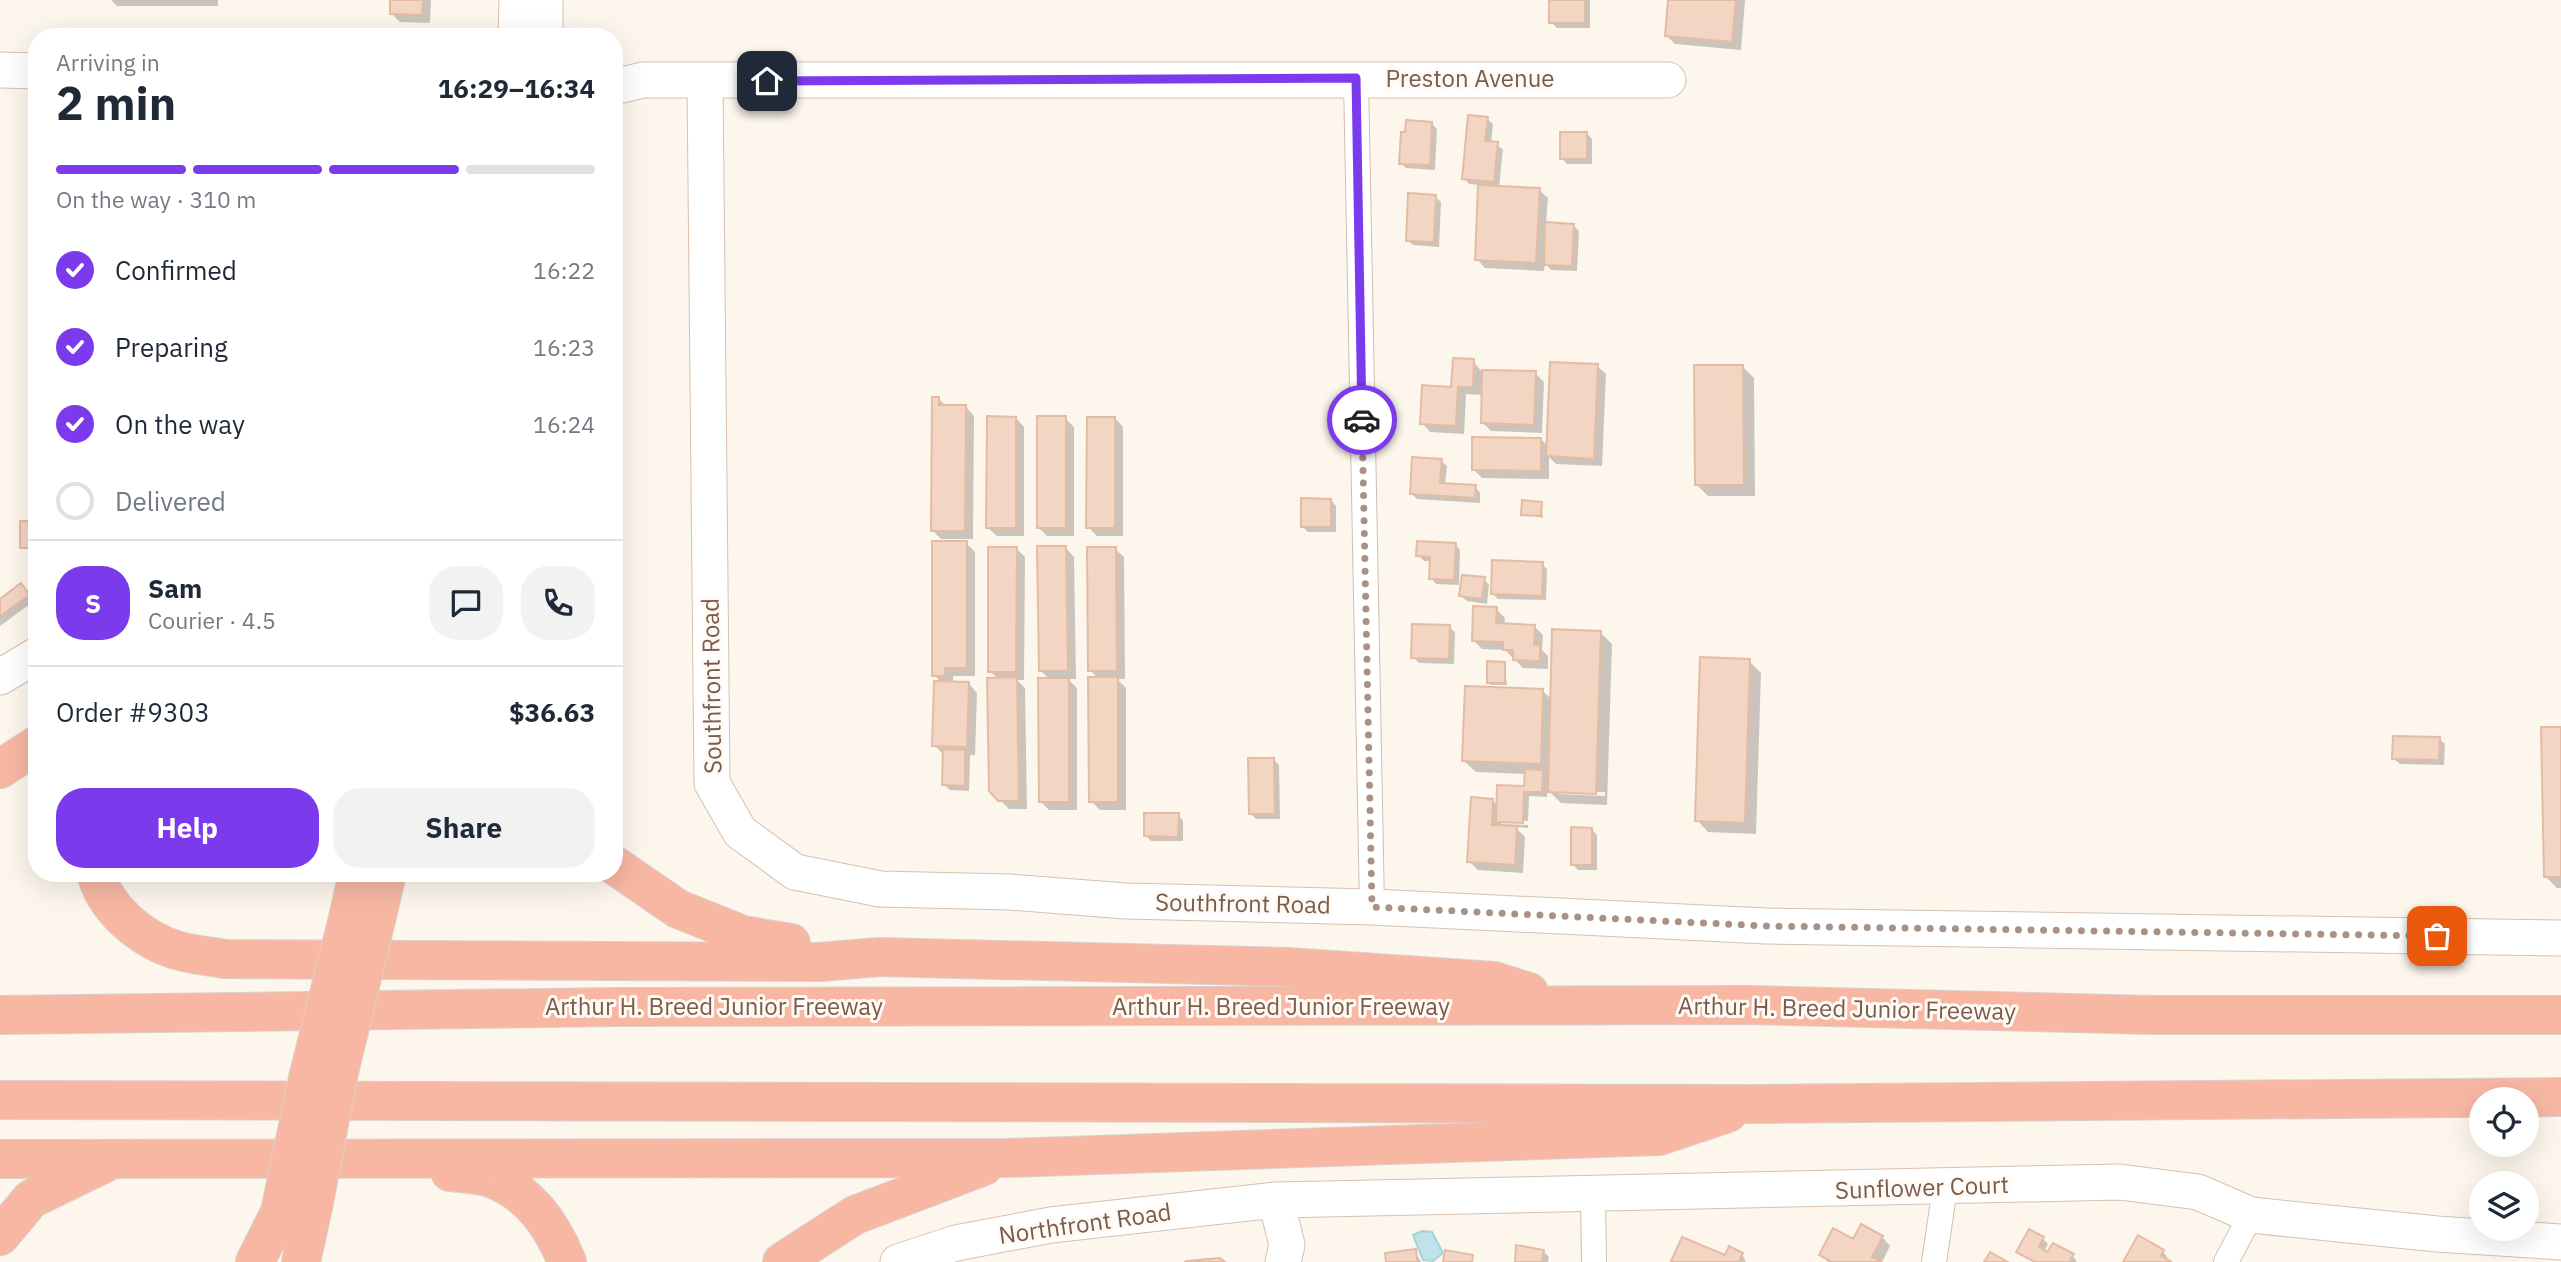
<!DOCTYPE html>
<html lang="en">
<head>
<meta charset="utf-8">
<style>
  :root { --surface:#fff; --page:#f2f2f3; --text:#1f2937; --muted:#747a83; --line:#e0e1e3; --accent:#7c3aed }
  body { margin:0; font-family:"IBM Plex Sans",sans-serif; background:var(--page); color:var(--text); height:100vh; display:flex; flex-direction:column; font-size:26px; white-space:nowrap }
  * { box-sizing:border-box; margin:0 }
  p { font-size:23px; color:var(--muted) }
  .icon { flex:none; width:38px; height:38px; fill:none; stroke:currentColor; stroke-width:2; stroke-linecap:round; stroke-linejoin:round }
  .map { position:relative; flex:1; overflow:hidden }
  .sheet { position:absolute; left:28px; top:28px; width:595px; height:854px; display:flex; flex-direction:column; background:var(--surface); border-radius:28px; box-shadow:0 7px 28px #0002 }
  .sheet>* { flex:none }
  .tools { position:absolute; left:2469px; top:1087px; display:grid; gap:14px }
  .tools a { display:grid; place-items:center; width:70px; height:70px; border-radius:50%; background:var(--surface); box-shadow:0 7px 28px #0002; font-size:35px }
  .pin { position:absolute; display:grid; place-items:center; width:60px; height:60px; color:#fff; margin:-30px; border-radius:14px; box-shadow:0 4px 10px #0006 }
  .courier { position:absolute; display:grid; place-items:center; width:70px; height:70px; margin:-35px; border:5px solid #7c3aed; border-radius:50%; background:#fff; color:#222; box-shadow:0 2px 9px #0007 }
  .headline em { font-style:normal; font-weight:700 }
  .headline div { display:flex; flex-direction:column-reverse }
  .headline { display:flex; align-items:center; justify-content:space-between; height:119px; padding:0 28px }
  h1 { font-size:46px; font-weight:700; line-height:52px }
  .bar { display:grid; grid-template-columns:repeat(4,1fr); gap:10px 7px; align-content:center; height:84px; padding:0 28px }
  .bar i { height:9px; border-radius:5px; background:var(--line) }
  .bar .active { background:var(--accent) }
  .bar p { grid-column:span 4 }
  .line { display:flex; align-items:center; gap:18px; padding:0 28px; border-top:2px solid var(--line) }
  .line div { flex:1 }
  .round { display:grid; place-items:center; flex:none; width:74px; height:74px; border-radius:28px; background:var(--page) }
  ol { padding:0 28px; list-style:none }
  li { display:flex; align-items:center; gap:21px; height:77px }
  li p { margin-inline-start:auto }
  li .icon { padding:7px; border-radius:50%; background:var(--accent); color:#fff; stroke-width:4 }
  li:last-child { color:var(--muted) }
  li i { width:38px; height:38px; border:4px solid var(--line); border-radius:50% }
  .primary-button { display:flex; gap:14px; margin-top:auto; padding:14px 28px }
  .primary-button a { flex:1; height:80px; border-radius:28px; background:var(--accent); color:#fff; font-size:28px; font-weight:700; line-height:80px; text-align:center }
  .primary-button a+a { background:var(--page); color:var(--text) }
  .map>svg:first-child { display:block }
  .water { fill:#bfe3e8; stroke:#a5d3da; stroke-width:2 }
  .shadow { fill:#0003; fill-rule:evenodd }
  .building { fill:#f3d5c3; stroke:#e6bba3; stroke-width:2 }
  .lines { fill:none; stroke-linecap:round; stroke-linejoin:round }
  .street-casing { stroke:#d1beb0; stroke-width:26 }
  .secondary-casing { stroke:#d6c0b0; stroke-width:37 }
  .highway-casing { stroke:#dad1cd; stroke-width:40 }
  .street { stroke:#fff; stroke-width:24 }
  .secondary { stroke:#fff; stroke-width:35 }
  .highway { stroke:#f7b7a3; stroke-width:38 }
  .highway-bridge-casing { stroke:#dad1cd; stroke-width:40; stroke-linecap:butt }
  .highway-bridge { stroke:#f7b7a3; stroke-width:38 }
  .done { stroke:#a89285; stroke-width:7; stroke-dasharray:0 12.6 }
  .route { stroke:#7c3aed; stroke-width:9 }
  .labels { text-anchor:middle; stroke-width:6; stroke-linejoin:round; paint-order:stroke }
  .street-label { font-size:24px; fill:#7a5c4d; stroke:#fffaf3 }
</style>
</head>
<body>
<div class="map">
<svg width="2561" height="1262" viewBox="0 0 2561 1262">
  <rect width="100%" height="100%" fill="#fdf6ec"/>
  <path class="water" d="M1422 1231 1432 1232 1443 1253 1433 1261 1423 1260 1413 1235Z"/>
  <path class="shadow" d="M111 0H218V6H117Z
    M392 0H431L430 23 400 22 391 13Z
    M1551 0H1590V28H1557L1551 22Z
    M1678 0H1745L1741 50 1675 44 1666 35Z
    M1487 119 1493 124 1491 143 1503 149 1499 188 1539 190 1548 198 1546 224 1573 225 1579 231 1577 271 1551 270 1545 263 1544 271 1485 268 1477 259 1480 185 1469 184 1464 178Z
    M1431 123 1437 129 1435 170 1406 168 1401 163Z
    M1587 134 1592 139V164H1567L1562 158Z
    M1435 197 1441 202 1439 247 1413 245 1407 240Z
    M1473 361 1482 372 1535 373 1544 382 1542 433 1491 431 1483 423V395L1466 394 1464 434 1430 432 1422 423Z
    M1597 366 1606 374 1602 466 1556 464 1549 457V479L1482 478 1473 469 1541 439 1548 447Z
    M1742 366 1754 378 1755 496H1708L1696 484Z
    M939 399 947 407H966L974 416 973 539H941L932 530Z
    M1016 418 1024 427V536H997L988 528Z
    M1065 418 1074 427V536H1047L1038 527Z
    M1115 418 1123 427V536H1097L1088 527Z
    M1441 461 1447 466 1445 485 1475 487 1480 493V503L1417 499 1411 493Z
    M1331 500 1336 506V532H1308L1302 526Z
    M1541 504 1543 518 1523 514Z
    M966 543 975 552V676H953V683L969 684 977 693 975 755H970L969 791 950 790 944 785 943 754 934 745 942 683 934 675Z
    M1455 544 1460 550 1459 585 1436 584 1431 578V561H1424L1418 555Z
    M1016 548 1025 557 1024 680H1017L1025 688 1027 809H1009L990 790 998 679 990 671Z
    M1066 548 1074 557 1076 679H1068L1077 688V810H1049L1040 801 1049 679 1041 671Z
    M1115 549 1124 557 1125 679H1117L1126 688V810H1100L1091 801 1099 679 1090 670Z
    M1542 564 1547 569 1546 600 1498 599 1492 593Z
    M1484 579 1489 585 1487 604 1467 601 1461 596Z
    M27 591 34 601 0 626V601Z
    M1496 609 1505 618 1504 625 1534 626 1543 635 1542 650 1548 656V669L1523 668 1505 650 1482 649 1473 640Z
    M1449 627 1455 632 1454 664 1419 663 1413 657Z
    M1600 632 1612 644 1607 805 1561 803 1547 789V797L1529 796 1528 821 1501 820V824L1528 825V828L1515 827 1525 837 1523 873 1478 870 1469 861 1492 800 1498 806 1526 788V774L1476 772 1464 761 1543 691 1552 700ZM1559 791 1605 792V796L1559 794Z
    M1749 661 1761 673 1756 834 1708 832 1697 820Z
    M1504 663 1507 685H1491L1489 682Z
    M2561 729V888H2557L2545 876Z
    M2439 739 2445 744 2444 765 2400 764 2394 759Z
    M1273 759 1279 765 1280 819H1256L1251 814Z
    M1178 815 1183 821V841H1151L1145 835Z
    M1591 829 1597 835V870H1578L1573 865Z
    M1882 1237 1890 1246 1882 1262H1828L1821 1255 1854 1241Z
    M2043 1239 2048 1244 2044 1252 2072 1255 2077 1262H2033L2019 1251Z
    M1415 1251 1421 1262H1387Z
    M1543 1251 1549 1257 1548 1262H1516Z
    M2163 1251 2170 1262H2125Z
    M1742 1254 1746 1262H1675L1726 1258Z"/>
  <path class="building" d="M390 0H423L422 15 390 14Z
    M1549 0H1585V23H1549Z
    M1668 0H1736L1732 42 1665 36Z
    M1468 115 1488 117 1485 141 1498 142 1494 182 1462 179Z
    M1406 120 1432 122 1430 165 1399 164 1401 132H1405Z
    M1560 132H1587V159H1560Z
    M1478 185 1540 188 1536 263 1475 260Z
    M1408 193 1436 195 1434 242 1406 241Z
    M1545 222 1574 224 1572 266 1544 265Z
    M1453 358 1474 359 1473 387H1458L1456 426 1420 424 1422 385 1451 387Z
    M1550 362 1598 364 1594 459 1546 456Z
    M1694 365H1743L1744 485H1695Z
    M1482 370 1536 371 1534 425 1481 423Z
    M932 397H939V405H966L965 531H931Z
    M987 416 1016 417V528H986Z
    M1037 416H1066V528H1037Z
    M1087 417H1115V528H1086Z
    M1472 437 1541 438V471L1472 470Z
    M1412 457 1442 459 1440 483 1476 485 1475 498 1410 494Z
    M1301 498 1331 499V527H1301Z
    M1522 500 1542 502 1541 516 1521 515Z
    M20 521H37V548H20Z
    M932 541H967V668H945V676H932Z
    M1417 541 1456 543 1454 580 1429 579 1430 557 1416 556Z
    M1037 546H1066L1068 671H1039Z
    M988 547H1017L1016 672H988Z
    M1087 547H1116L1117 671H1088Z
    M1492 560 1543 562 1542 596 1491 594Z
    M1462 575 1485 577 1482 599 1459 596Z
    M21 583 30 595 0 616V599Z
    M1473 606 1497 607 1496 623 1535 625 1534 645H1540V661L1513 660V650H1503V642L1472 641Z
    M1412 624 1450 625 1449 659 1411 658Z
    M1552 629 1601 631 1596 794 1548 792Z
    M1700 657 1750 659 1745 823 1695 821Z
    M1487 661 1505 662V683H1487Z
    M1017 677 1019 801H998L989 791 987 678Z
    M1088 677H1118V802H1089Z
    M1038 678H1069V802H1039Z
    M934 681 969 682 967 747 932 746Z
    M1465 686 1543 689 1541 764 1462 761Z
    M2541 727H2561V877H2544Z
    M2393 736 2440 737 2439 760 2392 759Z
    M943 749 965 750V786L942 785Z
    M1248 758H1274L1275 814H1249Z
    M1525 769 1543 770 1542 792H1524L1523 823 1496 822 1497 785 1524 786Z
    M1471 797 1493 799 1492 825 1517 826 1515 865 1467 862Z
    M1144 813H1179L1178 837 1144 836Z
    M1571 827 1592 828V865H1571Z
    M1861 1224 1883 1236 1872 1257 1882 1262H1832L1819 1255 1833 1228 1853 1239Z
    M2029 1229 2044 1237 2039 1247 2047 1252 2053 1243 2074 1254 2069 1262H2035L2016 1252Z
    M2138 1235 2164 1250 2161 1256 2172 1262H2123Z
    M1682 1237 1725 1255 1729 1246 1743 1253 1739 1262H1675L1671 1261Z
    M1516 1245 1544 1250 1542 1262H1515Z
    M1416 1249 1417 1262H1386L1385 1253Z
    M1445 1250 1473 1255 1472 1262H1443Z
    M1990 1252 2008 1262H1984Z
    M1220 1258 1225 1262H1185L1186 1261Z"/>
  <g class="lines">
    <g class="street-casing">
      <path id="street" d="M1356 78 1372 907
        M1593 1196 1594 1262
        M1934 1262 1945 1188
        M2226 1262 2251 1215"/>
    </g>
    <g class="secondary-casing">
      <path id="secondary" d="M516 37 517 0
        M545 37V0
        M0 70 37 71
        M705 82 712 783 740 832 795 872 880 889 1009 892 1126 901 1372 907 1766 926 2561 938
        M614 87 643 80H1668
        M0 677 37 655
        M1276 1200 1287 1245 1283 1262
        M898 1262 956 1243 1051 1225 1276 1200 2120 1182 2198 1192 2251 1215 2437 1234 2561 1242"/>
    </g>
    <g class="highway-casing">
      <path id="highway" d="M0 769 37 745
        M614 865 678 909 743 935 791 943
        M96 873C105 909 141 939 176 950 192 955 209 956 225 959L820 962 879 957 1288 967 1494 981 1529 992
        M377 916 387 873
        M348 918 358 873
        M0 1015 616 1007 1751 1005 2152 1015H2561
        M0 1100 1756 1104 2561 1097
        M0 1159 1006 1158 1659 1136 1728 1113
        M450 1172C464 1174 481 1174 493 1179 530 1193 553 1227 567 1262
        M0 1236 31 1199 105 1163
        M255 1262 280 1212
        M301 1262 313 1207
        M782 1262 855 1215 984 1166"/>
    </g>
    <use href="#street" class="street"/>
    <use href="#secondary" class="secondary"/>
    <use href="#highway" class="highway"/>
    <g class="highway-bridge-casing">
      <path id="highway-bridge" d="M313 1207 339 1072 377 916
        M280 1212 308 1078 348 918"/>
    </g>
    <use href="#highway-bridge" class="highway-bridge"/>
  </g>
  <g class="lines">
    <path class="done" d="M1362 420 1372 907 1766 926 2437 936"/>
    <path class="route" d="M767 81 1356 78 1362 420"/>
  </g>
  <g class="labels">
    <g class="street-label">
      <text x="1470" y="87">Preston Avenue</text>
      <text transform="translate(712 686) rotate(-91)" y="8">Southfront Road</text>
      <text transform="translate(1243 904) rotate(1)" y="8">Southfront Road</text>
      <text x="714" y="1015">Arthur H. Breed Junior Freeway</text>
      <text x="1281" y="1015">Arthur H. Breed Junior Freeway</text>
      <text transform="translate(1847 1009) rotate(1)" y="8">Arthur H. Breed Junior Freeway</text>
      <text transform="translate(1922 1188) rotate(-2)" y="8">Sunflower Court</text>
      <text transform="translate(1085 1224) rotate(-8)" y="8">Northfront Road</text>
    </g>
  </g>
</svg>
<div class="tools">
<a><svg class="icon" aria-label="locate" viewBox="0 0 24 24"><circle cx="12" cy="12" r="6"/><path d="M12 2v4M12 18v4M2 12h4M18 12h4"/></svg></a>
<a><svg class="icon" aria-label="layers" viewBox="0 0 24 24"><path d="M12 4l9 5-9 5-9-5zM3 14l9 5 9-5"/></svg></a>
</div>
<div class="pin" style="left:2437px;top:936px;background:#ea580c"><svg class="icon" aria-label="bag" viewBox="0 0 24 24"><path d="M5 8h14l-1 12H6zM9 8a3 3 0 0 1 6 0"/></svg></div>
<div class="pin" style="left:767px;top:81px;background:#1f2937"><svg class="icon" aria-label="home" viewBox="0 0 24 24"><path d="M3 11l9-7 9 7M6 9v11h12V9"/></svg></div>
<div class="courier" style="left:1362px;top:420px"><svg class="icon" aria-label="car" viewBox="0 0 24 24"><path d="M5 17H2v-5l4-1 3-4h7l3 4 3 1v5h-3M9 17h6M6 11h13"/><circle cx="7" cy="17" r="2"/><circle cx="17" cy="17" r="2"/></svg></div>
<section class="sheet">
<div class="headline"><div><h1>2 min</h1><p>Arriving in</p></div><em>16:29–16:34</em></div>
<div class="bar"><i class="active"></i><i class="active"></i><i class="active"></i><i></i><p>On the way · 310 m</p></div>
<ol>
<li><svg class="icon" aria-label="check" viewBox="0 0 24 24"><path d="M5 12l5 5 9-10"/></svg>Confirmed<p>16:22</p></li>
<li><svg class="icon" aria-label="check" viewBox="0 0 24 24"><path d="M5 12l5 5 9-10"/></svg>Preparing<p>16:23</p></li>
<li><svg class="icon" aria-label="check" viewBox="0 0 24 24"><path d="M5 12l5 5 9-10"/></svg>On the way<p>16:24</p></li>
<li><i></i>Delivered</li>
</ol>
<div class="line" style="height:126px"><b class="round" style="background:var(--accent);color:#fff">S</b><div><b>Sam</b><p>Courier · 4.5</p></div><a class="round"><svg class="icon" aria-label="chat" viewBox="0 0 24 24"><path d="M4 5h16v11H9l-5 4z"/></svg></a><a class="round"><svg class="icon" aria-label="phone" viewBox="0 0 24 24"><path d="M5 4h4l2 5-3 2q2 4 5 5l2-3 5 2v4C11 20 4 13 5 4z"/></svg></a></div>
<div class="line" style="height:91px"><div>Order #9303</div><b>$36.63</b></div>
<div class="primary-button"><a>Help</a><a>Share</a></div>
</section>
</div>
</body>
</html>
